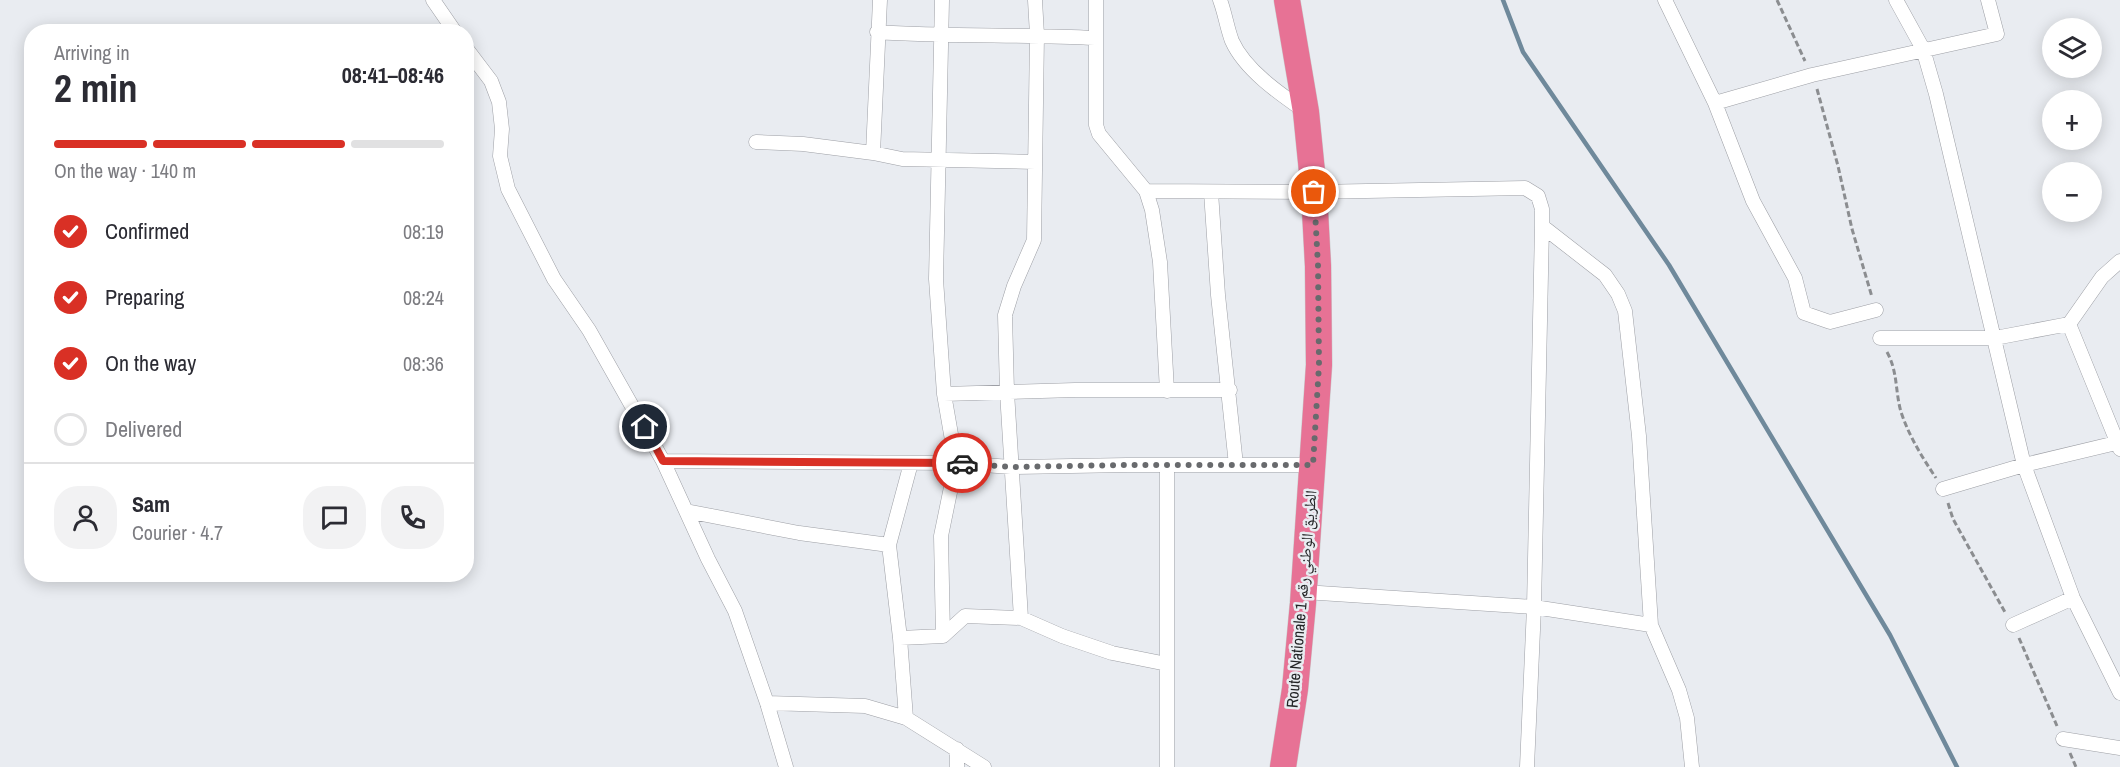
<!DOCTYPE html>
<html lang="en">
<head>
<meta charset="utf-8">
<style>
  :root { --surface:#fff; --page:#f2f2f3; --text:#2b2b33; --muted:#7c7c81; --line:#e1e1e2; --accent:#d93025 }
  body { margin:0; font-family:"Archivo Narrow","Noto Naskh Arabic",sans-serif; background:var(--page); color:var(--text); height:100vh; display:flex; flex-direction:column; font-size:22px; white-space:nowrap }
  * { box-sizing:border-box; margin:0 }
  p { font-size:20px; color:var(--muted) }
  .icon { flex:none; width:33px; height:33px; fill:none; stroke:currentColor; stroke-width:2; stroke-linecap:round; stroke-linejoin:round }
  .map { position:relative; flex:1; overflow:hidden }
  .panel { position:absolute; left:24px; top:24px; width:450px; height:558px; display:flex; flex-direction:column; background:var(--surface); border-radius:24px; box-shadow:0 3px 15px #0003 }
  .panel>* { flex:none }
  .fabs { position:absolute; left:2042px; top:18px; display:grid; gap:12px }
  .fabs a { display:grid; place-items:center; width:60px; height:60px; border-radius:50%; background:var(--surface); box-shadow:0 3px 15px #0003; font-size:30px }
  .pin { position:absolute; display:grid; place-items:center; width:51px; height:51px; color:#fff; margin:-26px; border:3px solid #fff; border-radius:50%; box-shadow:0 2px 6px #0007 }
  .courier { position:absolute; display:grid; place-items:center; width:60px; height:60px; margin:-30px; border:4px solid #d93025; border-radius:50%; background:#fff; color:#222; box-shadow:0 2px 8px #0007 }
  .overview em { font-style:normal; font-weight:800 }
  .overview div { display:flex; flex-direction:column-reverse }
  .overview { display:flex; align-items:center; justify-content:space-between; height:102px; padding:0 30px }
  h1 { font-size:39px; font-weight:800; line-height:45px }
  .bar { display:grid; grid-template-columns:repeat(4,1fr); gap:9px 6px; align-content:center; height:72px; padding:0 30px }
  .bar i { height:8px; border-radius:4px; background:var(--line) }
  .bar .on { background:var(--accent) }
  .bar p { grid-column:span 4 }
  .line { display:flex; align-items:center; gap:15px; padding:0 30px; border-top:2px solid var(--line) }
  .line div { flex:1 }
  .round { display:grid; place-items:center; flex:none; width:63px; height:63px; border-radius:24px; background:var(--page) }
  ol { padding:0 30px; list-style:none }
  li { display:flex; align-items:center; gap:18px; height:66px }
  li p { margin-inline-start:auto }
  li .icon { padding:6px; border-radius:50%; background:var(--accent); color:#fff; stroke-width:4 }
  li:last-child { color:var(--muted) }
  li i { width:33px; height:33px; border:3px solid var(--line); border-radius:50% }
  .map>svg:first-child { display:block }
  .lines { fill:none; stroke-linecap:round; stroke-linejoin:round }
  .stream { stroke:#6f899b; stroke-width:4.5 }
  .street-casing { stroke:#9d9fa5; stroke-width:15 }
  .highway-casing { stroke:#cacacb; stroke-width:27 }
  .path { stroke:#8b8d90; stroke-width:3; stroke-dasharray:6 3; stroke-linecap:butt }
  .street { stroke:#fff; stroke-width:14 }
  .highway { stroke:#e77295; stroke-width:26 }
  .done { stroke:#686a6d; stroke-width:6; stroke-dasharray:0 10.8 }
  .route { stroke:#d93025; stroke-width:8 }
  .labels { text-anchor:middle; stroke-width:5; stroke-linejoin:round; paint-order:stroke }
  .street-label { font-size:16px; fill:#232426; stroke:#e9ecf1 }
</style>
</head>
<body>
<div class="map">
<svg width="2120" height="767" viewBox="0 0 2120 767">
  <rect width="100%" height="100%" fill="#e9ecf1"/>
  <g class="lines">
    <path class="stream" d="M1503 0 1523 52 1669 265 1890 635 1957 767"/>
    <g class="street-casing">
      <path id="street" d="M433 0 455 32
        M942 0 936 279 944 394 956 463 941 536 943 636
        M1096 0V125L1099 134 1146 191 1152 210 1160 262 1167 391
        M1220 0C1225 13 1227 28 1232 41 1245 70 1280 94 1306 112
        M1665 0 1715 103 1753 201 1795 278 1804 313 1830 322 1876 310
        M1896 0 1923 49 1936 94 2024 465 2073 598 2120 693
        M877 32C950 37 1022 34 1095 38
        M466 48 491 81 499 102 502 129 500 156 508 189 554 279 589 330 663 461 708 559 735 611 767 703 786 767
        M1715 103 1812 75 1997 34 1988 0
        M756 142 803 144 873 153 902 159 1035 162
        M873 153 880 0
        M1146 191 1314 192 1525 188 1538 196 1542 209V226L1534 607 1527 767
        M1211 192 1218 295 1236 465
        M1542 226 1605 275 1618 294 1625 311 1639 436 1651 625 1679 690 1687 718 1692 767
        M2069 324 2120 449
        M1880 338H1995L2069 324 2102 277 2120 261
        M944 394 1075 390H1230
        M663 461 956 463 1011 467 1127 465H1313
        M1167 465V767
        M1943 489 2024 465 2120 442
        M686 511 799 533 889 545
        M1304 592 1534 607 1651 625
        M1021 618 1007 392 1005 315 1014 286 1034 240 1037 35 1035 0
        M2013 625 2073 598
        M900 638 943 636 965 616 1021 618 1062 636 1112 653 1167 664
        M767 703 865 706 906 718 984 767
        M906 718 900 638 889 545 911 463
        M2063 739 2120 748
        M957 767V749"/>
    </g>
    <g class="highway-casing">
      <path id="highway" d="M1283 767 1295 689 1303 603 1319 365 1318 266 1314 192 1306 112 1287 0"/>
    </g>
    <path class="path" d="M1777 0 1805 61
      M1817 89 1838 166 1852 229 1872 297
      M1887 352C1898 372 1895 391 1901 412 1909 436 1922 457 1936 478
      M1948 503 1953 519 2006 614
      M2019 638 2057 726
      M2070 753 2076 767"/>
    <use href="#street" class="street"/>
    <use href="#highway" class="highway"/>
  </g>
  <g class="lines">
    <path class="done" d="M962 463 1011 467 1127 465H1313L1319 365 1318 266 1314 192"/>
    <path class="route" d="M645 427 663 461 962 463"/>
  </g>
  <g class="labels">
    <g class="street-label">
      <text transform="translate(1301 599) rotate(-85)" y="6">Route Nationale الطريق الوطني رقم 1</text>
    </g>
  </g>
</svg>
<div class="fabs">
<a><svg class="icon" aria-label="layers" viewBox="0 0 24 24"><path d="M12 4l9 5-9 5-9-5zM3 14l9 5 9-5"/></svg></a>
<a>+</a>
<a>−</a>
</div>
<div class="pin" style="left:1314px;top:192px;background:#ea580c"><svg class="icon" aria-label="bag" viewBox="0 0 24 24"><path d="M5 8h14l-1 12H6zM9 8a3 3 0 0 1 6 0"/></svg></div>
<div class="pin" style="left:645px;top:427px;background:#1f2937"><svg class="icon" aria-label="home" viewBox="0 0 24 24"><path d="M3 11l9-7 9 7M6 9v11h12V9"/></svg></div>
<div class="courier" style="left:962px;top:463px"><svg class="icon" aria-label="car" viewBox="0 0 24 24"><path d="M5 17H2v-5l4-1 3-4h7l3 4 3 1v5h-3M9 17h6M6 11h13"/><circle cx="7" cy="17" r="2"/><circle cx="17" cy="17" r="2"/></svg></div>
<section class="panel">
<div class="overview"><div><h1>2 min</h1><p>Arriving in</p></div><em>08:41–08:46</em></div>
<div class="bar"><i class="on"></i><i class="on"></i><i class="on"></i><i></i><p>On the way · 140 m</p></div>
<ol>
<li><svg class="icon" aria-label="check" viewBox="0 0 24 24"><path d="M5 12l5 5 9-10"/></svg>Confirmed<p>08:19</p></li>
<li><svg class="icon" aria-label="check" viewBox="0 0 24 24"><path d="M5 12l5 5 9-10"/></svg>Preparing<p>08:24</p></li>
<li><svg class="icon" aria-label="check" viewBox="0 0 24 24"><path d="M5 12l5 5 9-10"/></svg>On the way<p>08:36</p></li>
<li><i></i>Delivered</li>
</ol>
<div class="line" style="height:108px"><a class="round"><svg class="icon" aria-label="person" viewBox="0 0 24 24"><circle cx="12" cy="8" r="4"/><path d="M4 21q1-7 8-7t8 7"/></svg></a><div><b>Sam</b><p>Courier · 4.7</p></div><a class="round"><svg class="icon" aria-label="chat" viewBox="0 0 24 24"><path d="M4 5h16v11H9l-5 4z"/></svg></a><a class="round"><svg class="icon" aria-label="phone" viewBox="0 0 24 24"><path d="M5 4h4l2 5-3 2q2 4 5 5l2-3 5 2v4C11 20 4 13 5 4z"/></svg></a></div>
</section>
</div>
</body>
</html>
